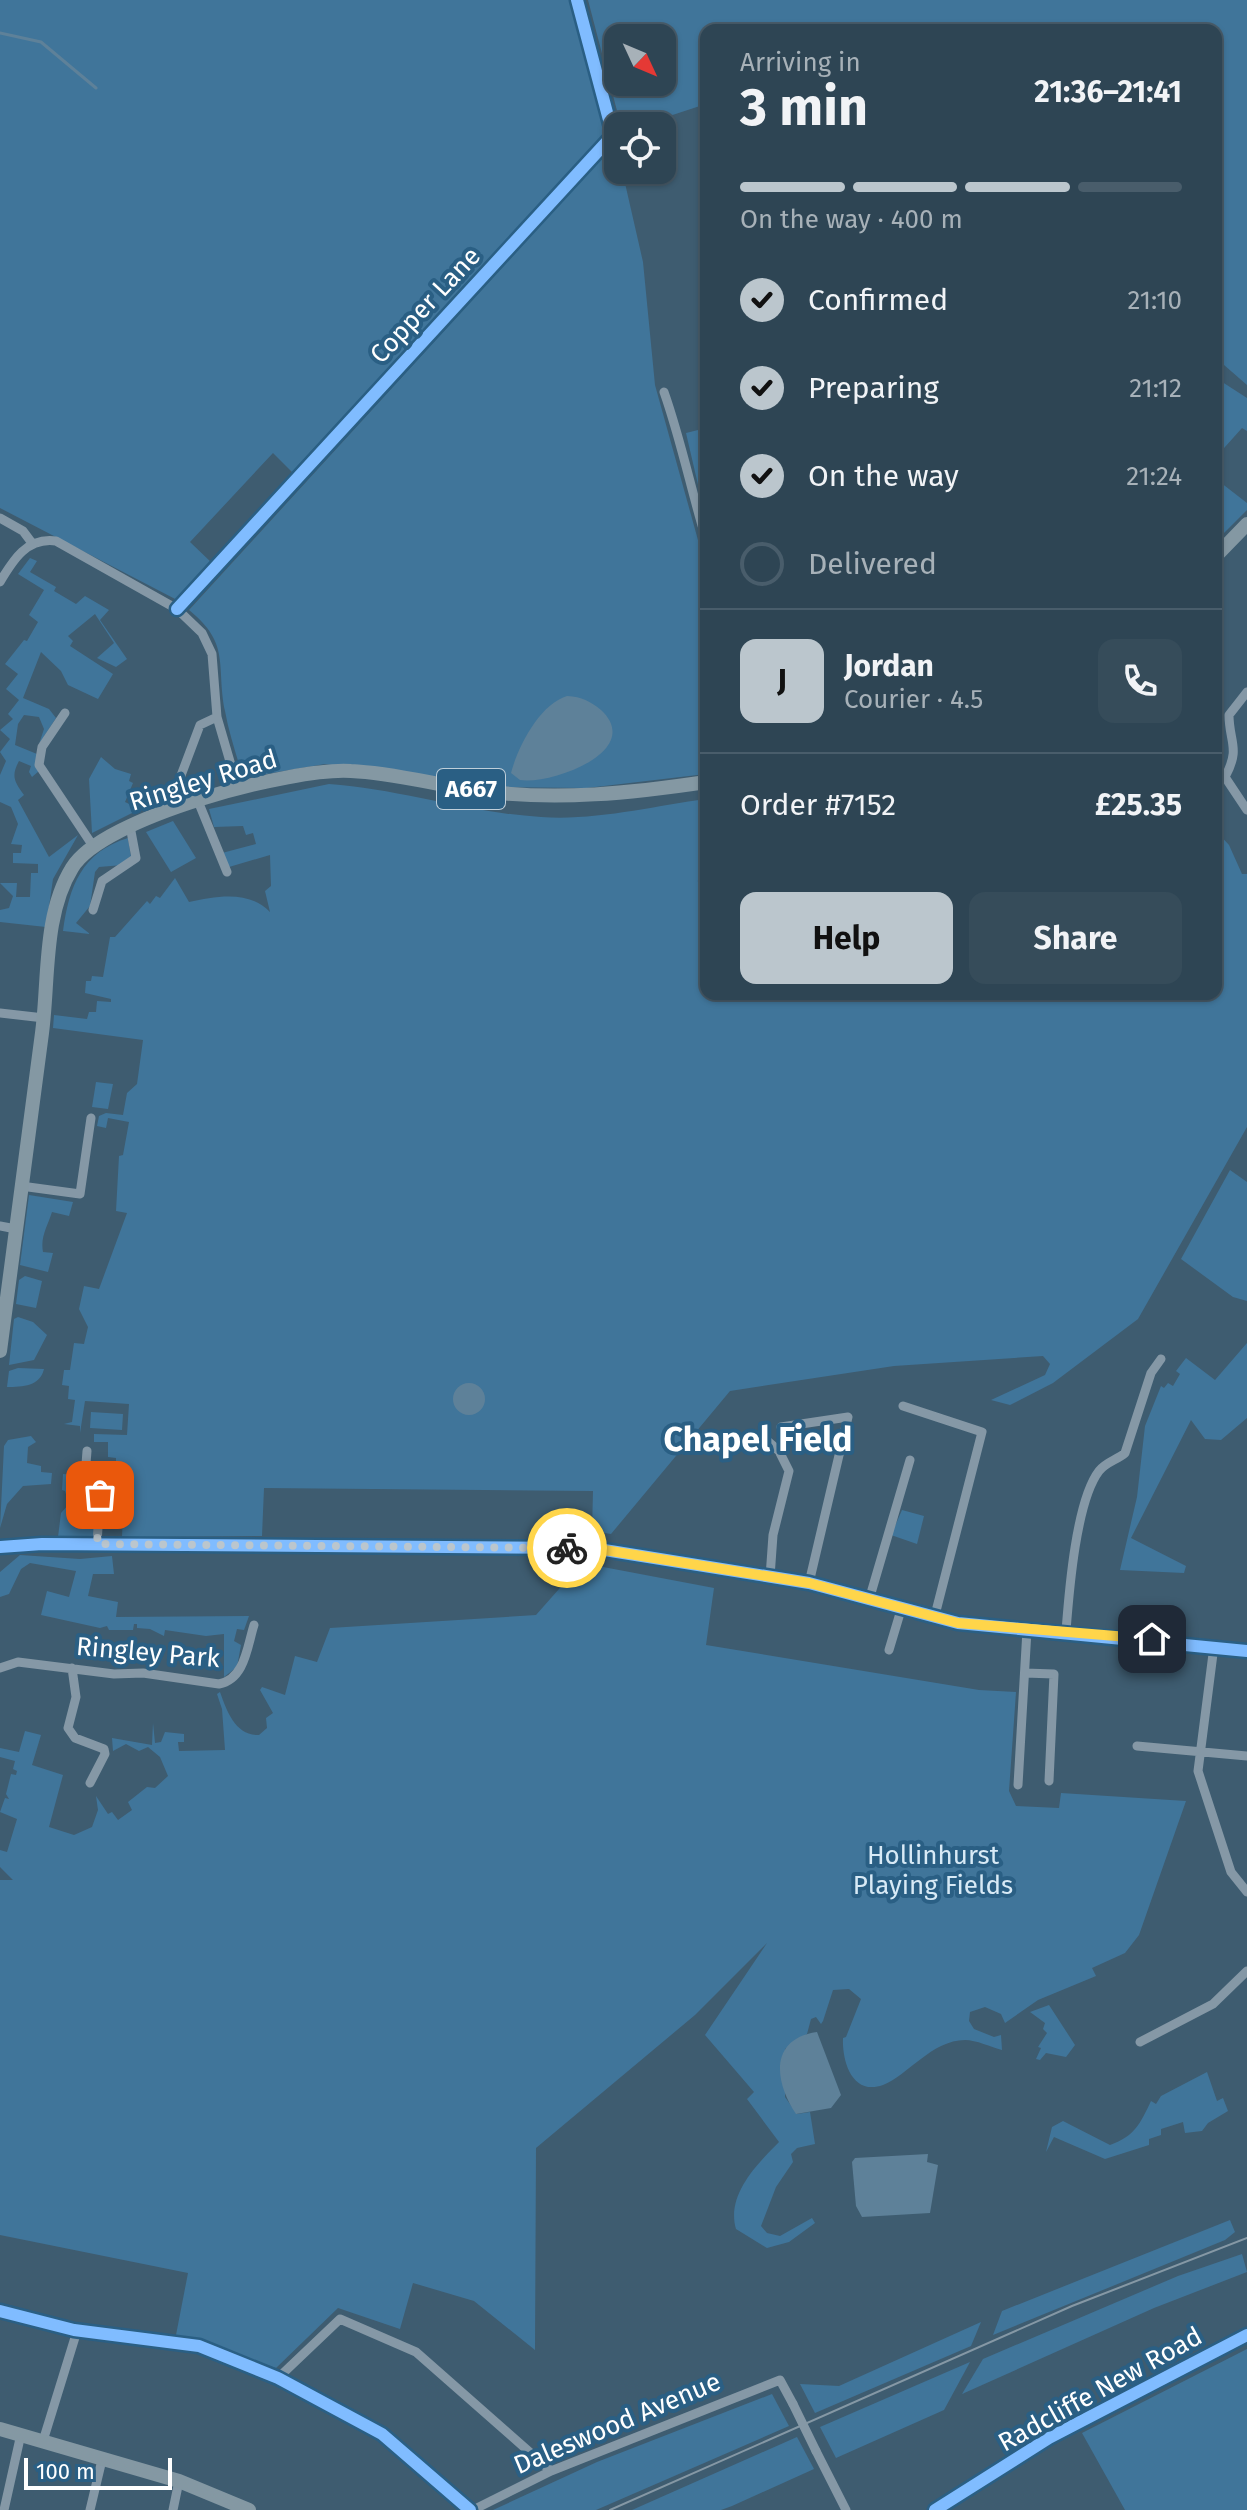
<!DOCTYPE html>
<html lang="en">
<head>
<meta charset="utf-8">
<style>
  :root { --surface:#2e4554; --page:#364c5a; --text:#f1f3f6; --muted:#a7b1b8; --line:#495d6b; --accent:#bbc6cd }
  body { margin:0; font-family:"Fira Sans",sans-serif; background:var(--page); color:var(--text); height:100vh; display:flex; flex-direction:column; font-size:30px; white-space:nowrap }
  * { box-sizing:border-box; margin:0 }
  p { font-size:26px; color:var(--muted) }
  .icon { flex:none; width:44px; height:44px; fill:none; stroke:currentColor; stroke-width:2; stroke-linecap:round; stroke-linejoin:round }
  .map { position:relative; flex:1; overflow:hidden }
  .drawer { position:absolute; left:700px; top:24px; width:522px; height:976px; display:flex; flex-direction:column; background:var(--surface); border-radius:16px; box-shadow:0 2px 6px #0004,0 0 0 2px var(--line) }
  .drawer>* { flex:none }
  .needle { width:52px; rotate:134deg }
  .buttons { position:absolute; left:604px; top:24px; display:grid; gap:16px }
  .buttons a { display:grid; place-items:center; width:72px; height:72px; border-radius:16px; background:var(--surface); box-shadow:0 2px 6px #0004,0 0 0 2px var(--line); font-size:40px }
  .scale { position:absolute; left:24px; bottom:20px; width:148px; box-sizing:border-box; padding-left:8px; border:4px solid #fff; border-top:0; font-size:22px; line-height:28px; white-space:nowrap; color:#fff; -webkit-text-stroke:6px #2a5f84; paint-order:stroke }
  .pin { position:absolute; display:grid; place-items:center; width:68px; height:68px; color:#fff; margin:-34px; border-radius:16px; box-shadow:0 4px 12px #0006 }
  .courier { position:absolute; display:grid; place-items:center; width:80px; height:80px; margin:-40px; border:6px solid #ffd54a; border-radius:50%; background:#fff; color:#222; box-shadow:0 2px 10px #0007 }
  .summary em { font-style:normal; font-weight:700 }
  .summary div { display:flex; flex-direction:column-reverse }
  .summary { display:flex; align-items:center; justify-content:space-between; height:136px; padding:0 40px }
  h1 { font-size:52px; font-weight:700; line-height:60px }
  .bar { display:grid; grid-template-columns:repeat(4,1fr); gap:12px 8px; align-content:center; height:96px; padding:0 40px }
  .bar i { height:10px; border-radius:6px; background:var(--line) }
  .bar .on { background:var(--accent) }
  .bar p { grid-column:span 4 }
  .line { display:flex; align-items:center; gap:20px; padding:0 40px; border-top:2px solid var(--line) }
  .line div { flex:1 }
  .round { display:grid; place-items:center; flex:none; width:84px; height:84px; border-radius:16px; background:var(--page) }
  ol { padding:0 40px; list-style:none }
  li { display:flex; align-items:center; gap:24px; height:88px }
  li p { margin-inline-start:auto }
  li .icon { padding:8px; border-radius:50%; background:var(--accent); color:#111; stroke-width:4 }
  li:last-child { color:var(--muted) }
  li i { width:44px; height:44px; border:4px solid var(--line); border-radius:50% }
  .cta { display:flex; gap:16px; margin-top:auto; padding:16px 40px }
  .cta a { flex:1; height:92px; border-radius:16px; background:var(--accent); color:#111; font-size:32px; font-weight:700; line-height:92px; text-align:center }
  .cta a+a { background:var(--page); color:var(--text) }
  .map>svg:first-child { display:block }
  .green { fill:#40759a; fill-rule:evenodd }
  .water { fill:#5e8199 }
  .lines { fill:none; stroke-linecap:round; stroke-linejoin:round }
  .stream { stroke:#5e8199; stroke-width:3 }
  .street { stroke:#8598a6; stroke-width:9 }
  .secondary { stroke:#8b9dab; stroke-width:12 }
  .primary { stroke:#8498a3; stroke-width:14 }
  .tram { stroke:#8598a5; stroke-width:2 }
  .street-bridge { stroke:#8598a6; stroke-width:9 }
  .cycleway-casing { stroke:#2a5f84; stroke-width:17 }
  .cycleway { stroke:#80bcff; stroke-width:12 }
  .done { stroke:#bbc6cd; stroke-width:8; stroke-dasharray:0 14.4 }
  .route { stroke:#ffd54a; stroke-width:10 }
  .labels { text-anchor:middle; stroke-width:8; stroke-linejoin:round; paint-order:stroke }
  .shield { fill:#2a5f84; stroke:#bfcfda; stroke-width:2 }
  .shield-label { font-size:24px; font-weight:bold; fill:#fff }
  .street-label { font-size:26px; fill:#fff; stroke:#2a5f84 }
  .park-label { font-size:26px; fill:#d8eaf6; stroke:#2a5f84 }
  .district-label { font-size:34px; font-weight:bold; fill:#fff; stroke:#2a5f84 }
</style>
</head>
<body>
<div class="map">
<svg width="1247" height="2510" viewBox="0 0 1247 2510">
  <rect width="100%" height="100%" fill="#3e5c70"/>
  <path class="green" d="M0 0H571L606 133 292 472 273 453 190 542 213 564 179 601 0 508Z
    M588 0H1247V385L1216 358V30H706V104L639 126H621ZM618 38H662V82H618Z
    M616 143 618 170H622L643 262 655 385 706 569V774L587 788 488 787 325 764 243 778C237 756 229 734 225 711 216 665 231 644 189 610Z
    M1216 378 1247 398V431L1242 428 1216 457Z
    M706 428V519L686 433Z
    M1216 479 1247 503V510L1216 541Z
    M30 558 37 561 30 572 56 587 54 591 76 604 85 596 109 610 100 620 127 659 116 667 97 658 114 643 95 614 68 636 73 641 70 646 113 674 98 699 68 685 61 671 41 652 23 698 49 709 56 718 39 744 44 729 39 717 24 715 18 724 15 745 37 754 39 771 32 777 29 772 31 766 19 761C11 776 14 781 24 795L18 800 49 857 78 835 53 879 46 927 0 922V910L9 908 13 896 0 883H17L16 897H30L31 873H38V864L13 863V853H21L22 845 11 844 18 824 11 807 0 802V775L6 761 0 752 10 739 0 730 13 719 8 714 19 700 6 689 18 674 5 664 24 640 27 641 38 622 29 615 44 590 18 574Z
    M101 757 115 769 131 774 129 781 133 783 125 802 140 809 92 833 89 779Z
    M329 784C401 789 469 813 541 817 595 821 653 806 706 799V867L697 882 706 870V994H1216V831L1229 845 1242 874H1247V1127L1138 1319 1053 1383 1010 1405 991 1400 1045 1375 1050 1364 1043 1356 894 1366 730 1391 611 1534 592 1531 593 1491 264 1488 262 1536 122 1537 124 1492H116V1458L108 1457V1442H94V1434L127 1435 129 1404 85 1401 80 1433V1426L64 1424 72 1422 75 1400 68 1399 69 1386 62 1385 64 1370H70L74 1343 84 1344 88 1327 79 1309 84 1286 99 1289 127 1213 116 1211 119 1156 123 1155 129 1122 108 1118 106 1128 97 1126 99 1116 106 1113 123 1115 127 1093 137 1084 143 1040 53 1028 54 1015 87 1019 89 1012H96L97 1001 111 1002V999L85 993 86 981H91L92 976 103 977 110 937H115L147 901 150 904 156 896 160 898 175 878 189 902C217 896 249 890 270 912L265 891 271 886 270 855 229 867 222 853 256 844 253 833 246 835 243 826 214 827 209 809Z
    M173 821 196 858 171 872 146 832Z
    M128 838 131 857 123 865 99 867 95 872 90 906 76 923 90 934 63 931C69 886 82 852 128 838Z
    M96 1082 113 1084 108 1109 92 1107Z
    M1230 1170 1247 1182V1301L1233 1297 1181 1259Z
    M29 1195 73 1202 69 1216 52 1212C48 1225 40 1237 43 1252L53 1253 48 1272 20 1265Z
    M25 1276 42 1281 36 1308 16 1304 19 1280Z
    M18 1317 33 1322 47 1335 34 1360 9 1365 14 1319Z
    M1247 1343V1418L1221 1440 1205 1439 1191 1420 1131 1538 1186 1566 1184 1573 1120 1570 1137 1497 1145 1426 1161 1386 1164 1388 1168 1383 1173 1386 1180 1374 1176 1371 1186 1358 1215 1380Z
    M18 1368 44 1369C40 1386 23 1387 7 1387L9 1371Z
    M91 1412 123 1414 122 1430 90 1428Z
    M31 1436 36 1442 28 1447 27 1463 41 1466V1472L52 1473 51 1484 23 1486 7 1504 0 1528 4 1446 8 1440Z
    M63 1474 75 1475V1485L91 1484 95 1538 58 1537 61 1513 69 1504 65 1491 62 1490Z
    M902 1510 924 1516 917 1544 891 1535Z
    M20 1555 80 1559 112 1556 114 1574H93L88 1596 118 1602 116 1617 249 1616 244 1630 237 1629 234 1641 241 1645 237 1667 224 1677V1634L206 1636 165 1630 164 1636 150 1629 137 1628V1624H134L133 1630H109L107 1626 100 1628 41 1615 47 1591 69 1597 76 1571 30 1563 21 1569 9 1594 0 1597V1572Z
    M582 1563 714 1588 706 1645 979 1690 1016 1692 1009 1791 1016 1806 1059 1808 1061 1793 1186 1801 1139 1935 1125 1953 1092 1968 1096 1976 1038 2000 1005 2023 1001 2014 985 2007 970 2012 969 2021 974 2029 994 2037 1001 2035 1002 2050C991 2047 976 2040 965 2040 932 2040 907 2076 883 2085 852 2096 842 2061 843 2038L846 2037 861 1999 849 1989 833 1990 823 2021 821 2024 816 2017 811 2019 807 2034 785 2049V2097L797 2114 810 2112 815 2144 797 2148 791 2154 793 2162 776 2187 761 2226 767 2233 780 2236 812 2218 815 2223 789 2242 767 2248 736 2229C726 2195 757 2164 779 2142L747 2099 754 2092 705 2035 767 1943 695 2015 536 2148 535 2350 474 2301 413 2283 400 2329 338 2308 276 2368 176 2335 188 2273 0 2235V1880H13L0 1867V1850L7 1852 17 1819 0 1812 5 1798 9 1799 6 1794 11 1774 16 1775 17 1771 13 1769 15 1761 0 1757V1748L19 1752 25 1731 41 1735 32 1765 63 1775 49 1827 74 1835 92 1827 98 1810 96 1796 108 1814 112 1812 118 1820 132 1810 128 1802 147 1787 155 1788 168 1776 160 1757 148 1747 139 1751 126 1744 113 1751 112 1738 152 1745 153 1723 155 1743 161 1742 165 1732 184 1734V1742H178L179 1751 225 1750 222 1709 217 1694 220 1692C227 1712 236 1736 259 1735L267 1728 266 1718 273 1713 260 1690 262 1687 285 1695 295 1656 317 1662 330 1628 536 1615Z
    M1049 2005 1075 2045 1066 2057 1046 2053 1040 2060 1036 2059 1041 2048 1038 2047 1047 2033 1043 2029 1045 2023 1030 2012Z
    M1207 2072 1217 2101 1223 2098 1228 2111 1208 2123 1202 2131 1185 2133 1183 2122 1161 2129V2135L1149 2139V2145L1105 2159 1054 2137 1046 2152 1052 2127 1063 2121 1110 2145C1135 2136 1140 2124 1151 2101L1156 2104 1161 2096Z
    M1230 2220 1235 2232 1225 2240 993 2335 1002 2311Z
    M1242 2254 1247 2272 1154 2308 962 2394 983 2359 1178 2276Z
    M981 2322 971 2346 815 2413 800 2384 839 2386Z
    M1247 2349V2510H1125L1082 2433Z
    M970 2362 944 2410 836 2458 820 2427Z
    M772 2394 789 2426 596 2510H493L597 2462Z
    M797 2437 814 2469 732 2506 721 2510H632Z"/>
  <path class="water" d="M567 696C582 697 590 701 601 710 645 751 551 785 520 780L511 773C518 746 540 704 567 696Z
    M453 1399a16 16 0 1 1 32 0a16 16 0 1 1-32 0Z
    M817 2032 841 2095 831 2108 796 2114C775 2083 768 2039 817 2032Z
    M928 2154 927 2162 938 2165 930 2213 862 2217 856 2206 852 2162 855 2158Z"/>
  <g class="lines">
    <path class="stream" d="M0 33 41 42 96 88"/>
    <path class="street" d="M664 392C681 440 691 490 706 539
      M0 518 23 531 32 543
      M0 582C13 560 27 537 56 541L177 609 202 633 212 654 217 717 238 789
      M177 609 613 135 577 0
      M65 713 42 747 39 765 93 846
      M1216 773 1225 777C1241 748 1229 742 1229 715L1247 692
      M1225 777 1247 810
      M198 801 227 872
      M174 809 171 802 200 725 217 717
      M93 910 102 881 136 858 130 826
      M0 1013 44 1018
      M21 1186 80 1194 91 1118
      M0 1226 16 1229
      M903 1406 982 1432 934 1619
      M781 1427 848 1417 809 1583
      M764 1433V1438L779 1451 789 1471 773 1535 770 1577
      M87 1451 85 1477 96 1478 100 1495 97 1544
      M869 1600 910 1460
      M1066 1631C1069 1592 1076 1501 1099 1471 1106 1462 1117 1460 1125 1453L1151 1373 1161 1359
      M1214 1646 1198 1771 1231 1872 1247 1892
      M889 1650 901 1610
      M0 1668 18 1662 114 1674 143 1673 219 1684C245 1679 247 1647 254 1625
      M72 1668 76 1697 68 1728 75 1738 104 1749 105 1754 90 1783
      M1025 1673 1054 1674 1049 1781
      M1137 1746 1247 1756
      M1018 1785 1027 1630
      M1140 2042 1213 2004 1247 1971
      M0 2311 74 2330 199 2346 278 2378 382 2434 470 2510
      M278 2378 340 2319 416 2352 551 2471
      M43 2441 77 2331
      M816 2451 846 2510
      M4 2510 21 2434
      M90 2510 102 2460
      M173 2510 179 2481
      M473 2510 551 2471 780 2380 793 2404"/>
    <path class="secondary" d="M0 1547 42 1544 592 1548 809 1583 958 1623 1247 1651"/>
    <path class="primary" d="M1216 556 1247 524
      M0 1351C13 1245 29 1139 42 1033 49 980 43 915 72 868 102 817 294 767 351 771 396 773 439 786 483 791 556 801 633 793 706 782
      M0 2429 179 2481 249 2510
      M935 2510 1049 2438 1247 2335"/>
    <path class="tram" d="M610 2510 1072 2306 1247 2238"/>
    <path class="street-bridge" d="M793 2404 816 2451"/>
    <g class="cycleway-casing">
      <path id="cycleway" d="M177 609 613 135 577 0
        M0 1547 42 1544 592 1548 809 1583 958 1623 1247 1651
        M0 2311 74 2330 199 2346 278 2378 382 2434 470 2510
        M935 2510 1049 2438 1247 2335"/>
    </g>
    <use href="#cycleway" class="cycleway"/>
  </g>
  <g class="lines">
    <path class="done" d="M100 1495 97 1544 567 1548"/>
    <path class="route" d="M567 1548H592L809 1583 958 1623 1152 1639"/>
  </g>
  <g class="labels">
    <rect class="shield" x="437" y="769" width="68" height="40" rx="6"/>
    <g class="shield-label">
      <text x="471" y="797">A667</text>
    </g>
    <g class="street-label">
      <text transform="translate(425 305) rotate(-47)" y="9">Copper Lane</text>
      <text transform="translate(203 780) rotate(-17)" y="9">Ringley Road</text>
      <text transform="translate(148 1652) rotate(5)" y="9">Ringley Park</text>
      <text transform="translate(1100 2389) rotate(-29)" y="9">Radcliffe New Road</text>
      <text transform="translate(617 2423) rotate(-23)" y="9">Daleswood Avenue</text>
    </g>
    <g class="park-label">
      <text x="933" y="1864">Hollinhurst<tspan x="933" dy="30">Playing Fields</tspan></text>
    </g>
    <g class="district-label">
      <text x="758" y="1451">Chapel Field</text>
    </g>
  </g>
</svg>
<div class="buttons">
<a><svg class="needle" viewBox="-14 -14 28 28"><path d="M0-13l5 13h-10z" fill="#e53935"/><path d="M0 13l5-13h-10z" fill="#a7b1b8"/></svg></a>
<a><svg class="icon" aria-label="locate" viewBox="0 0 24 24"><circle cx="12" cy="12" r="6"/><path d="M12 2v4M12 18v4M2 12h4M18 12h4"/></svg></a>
</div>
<div class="scale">100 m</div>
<div class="pin" style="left:100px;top:1495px;background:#ea580c"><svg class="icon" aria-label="bag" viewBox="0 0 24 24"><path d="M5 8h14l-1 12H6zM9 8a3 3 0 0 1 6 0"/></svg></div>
<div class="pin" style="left:1152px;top:1639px;background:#1f2937"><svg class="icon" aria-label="home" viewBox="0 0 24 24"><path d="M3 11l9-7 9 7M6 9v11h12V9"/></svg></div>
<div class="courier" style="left:567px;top:1548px"><svg class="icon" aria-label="bike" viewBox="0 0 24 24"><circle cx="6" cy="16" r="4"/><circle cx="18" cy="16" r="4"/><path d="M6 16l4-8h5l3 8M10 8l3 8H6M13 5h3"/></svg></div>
<section class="drawer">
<div class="summary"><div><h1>3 min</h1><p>Arriving in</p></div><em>21:36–21:41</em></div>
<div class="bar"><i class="on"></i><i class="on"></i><i class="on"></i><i></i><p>On the way · 400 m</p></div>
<ol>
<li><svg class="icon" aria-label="check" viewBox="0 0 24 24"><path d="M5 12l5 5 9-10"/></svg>Confirmed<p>21:10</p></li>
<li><svg class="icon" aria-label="check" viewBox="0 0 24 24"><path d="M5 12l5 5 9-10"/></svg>Preparing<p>21:12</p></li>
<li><svg class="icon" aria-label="check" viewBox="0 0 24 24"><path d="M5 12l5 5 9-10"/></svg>On the way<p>21:24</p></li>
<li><i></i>Delivered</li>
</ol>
<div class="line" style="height:144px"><b class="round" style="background:var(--accent);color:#111">J</b><div><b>Jordan</b><p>Courier · 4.5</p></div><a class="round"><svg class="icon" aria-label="phone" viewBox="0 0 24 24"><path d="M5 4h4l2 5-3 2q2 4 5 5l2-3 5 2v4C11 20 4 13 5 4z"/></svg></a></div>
<div class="line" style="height:104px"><div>Order #7152</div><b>£25.35</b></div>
<div class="cta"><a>Help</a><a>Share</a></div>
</section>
</div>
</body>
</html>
